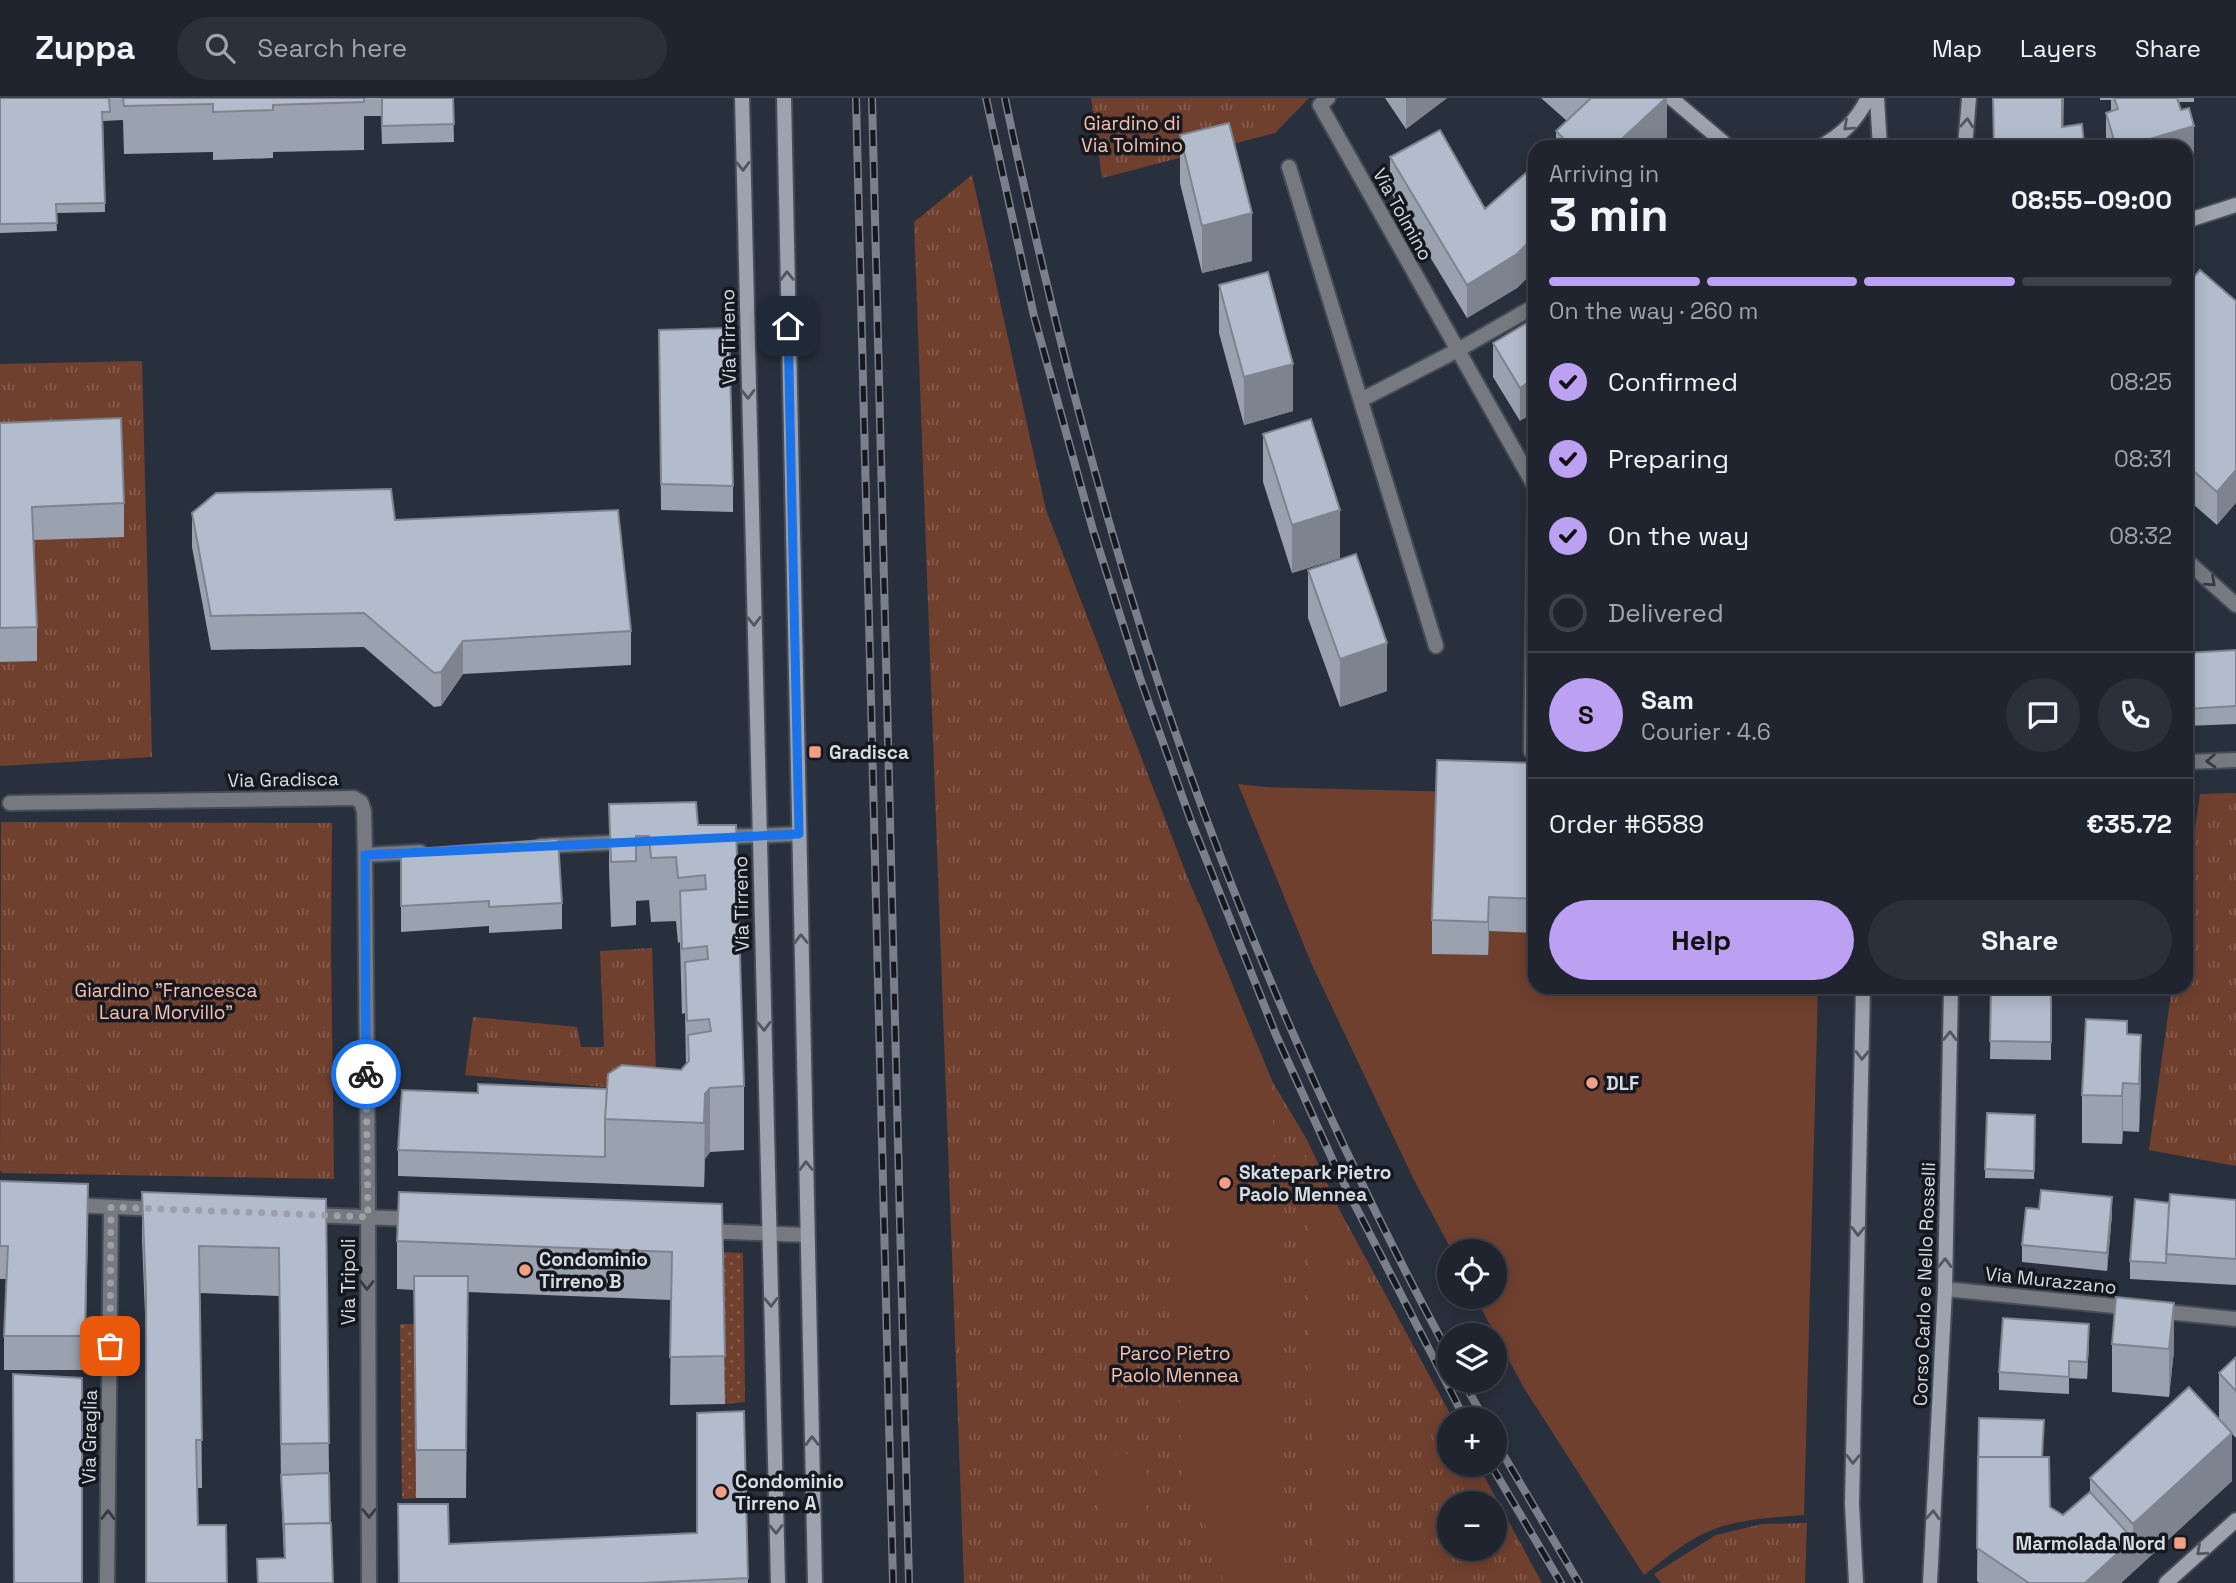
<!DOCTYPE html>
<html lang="en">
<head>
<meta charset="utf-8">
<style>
  :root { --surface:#1f242e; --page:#2c303a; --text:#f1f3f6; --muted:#a1a4aa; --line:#3c414a; --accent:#bca0f2 }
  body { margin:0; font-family:"Space Grotesk",sans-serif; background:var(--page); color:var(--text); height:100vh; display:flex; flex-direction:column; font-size:26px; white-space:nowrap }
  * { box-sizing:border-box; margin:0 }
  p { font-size:23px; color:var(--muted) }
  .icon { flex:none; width:38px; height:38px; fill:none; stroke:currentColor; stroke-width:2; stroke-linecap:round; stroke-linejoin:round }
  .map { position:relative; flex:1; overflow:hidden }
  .side { position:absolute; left:1528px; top:42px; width:665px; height:854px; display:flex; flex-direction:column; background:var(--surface); border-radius:21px; box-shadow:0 4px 18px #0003,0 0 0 2px var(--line) }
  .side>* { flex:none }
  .tools { position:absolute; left:1437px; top:1141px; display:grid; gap:14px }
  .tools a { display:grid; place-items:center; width:70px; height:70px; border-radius:50%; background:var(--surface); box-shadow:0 4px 18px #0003,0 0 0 2px var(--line); font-size:35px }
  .pin { position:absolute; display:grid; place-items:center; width:60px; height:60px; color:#fff; margin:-30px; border-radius:14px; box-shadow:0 4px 10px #0006 }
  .courier { position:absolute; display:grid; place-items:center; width:70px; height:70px; margin:-35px; border:5px solid #1a73e8; border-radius:50%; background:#fff; color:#222; box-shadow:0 2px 9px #0007 }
  .overview em { font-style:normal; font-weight:800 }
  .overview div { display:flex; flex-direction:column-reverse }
  .overview { display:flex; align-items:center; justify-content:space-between; height:119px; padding:0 21px }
  h1 { font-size:46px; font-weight:800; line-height:52px }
  .bar { display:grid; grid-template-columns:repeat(4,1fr); gap:10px 7px; align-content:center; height:84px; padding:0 21px }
  .bar i { height:9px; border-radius:5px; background:var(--line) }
  .bar .active { background:var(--accent) }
  .bar p { grid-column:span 4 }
  .line { display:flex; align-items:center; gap:18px; padding:0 21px; border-top:2px solid var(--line) }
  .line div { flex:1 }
  .round { display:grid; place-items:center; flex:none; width:74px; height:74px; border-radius:37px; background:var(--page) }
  ol { padding:0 21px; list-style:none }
  li { display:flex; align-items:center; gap:21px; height:77px }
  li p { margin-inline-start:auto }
  li .icon { padding:7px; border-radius:50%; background:var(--accent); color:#111; stroke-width:4 }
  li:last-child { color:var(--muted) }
  li i { width:38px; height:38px; border:4px solid var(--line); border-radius:50% }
  .action { display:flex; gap:14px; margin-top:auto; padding:14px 21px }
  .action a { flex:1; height:80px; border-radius:42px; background:var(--accent); color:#111; font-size:28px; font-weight:800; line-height:80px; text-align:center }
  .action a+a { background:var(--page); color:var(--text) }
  header { display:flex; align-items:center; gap:42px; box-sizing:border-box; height:98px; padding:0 35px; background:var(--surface); border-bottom:2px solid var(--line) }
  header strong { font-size:33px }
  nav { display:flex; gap:38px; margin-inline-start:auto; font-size:24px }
  .search { width:490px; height:63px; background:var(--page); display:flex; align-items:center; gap:18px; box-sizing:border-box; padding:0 24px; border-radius:38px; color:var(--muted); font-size:26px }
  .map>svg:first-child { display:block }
  .grass { fill:url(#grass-tufts); fill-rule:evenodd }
  .garden { fill:url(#garden-dots) }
  .pitch { fill:#70402f }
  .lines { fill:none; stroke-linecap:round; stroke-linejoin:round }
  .street-casing { stroke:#454c58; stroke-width:18 }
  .secondary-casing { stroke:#454c58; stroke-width:18 }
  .street { stroke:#767980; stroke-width:14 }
  .secondary { stroke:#9da3ae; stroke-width:14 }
  .rail-casing { stroke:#7a808b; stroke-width:8 }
  .rail { stroke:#15181e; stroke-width:5; stroke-dasharray:16; stroke-linecap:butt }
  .wall { fill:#9aa2af }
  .shaded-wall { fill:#7d848f }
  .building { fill:#b3bccc; stroke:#7d848f; stroke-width:2 }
  .oneway { stroke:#52575f }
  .oneway2 { stroke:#373a40 }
  .done { stroke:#9ba0aa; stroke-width:7; stroke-dasharray:0 12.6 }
  .route { stroke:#1a73e8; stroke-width:9 }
  .poi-dot { fill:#f39f83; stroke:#15181e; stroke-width:2.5 }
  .labels { text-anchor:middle; stroke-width:7; stroke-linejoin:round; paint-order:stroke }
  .park-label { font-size:19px; fill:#fac0ad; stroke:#15181e }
  .street-label { font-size:19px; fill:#d8dde5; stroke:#15181e }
  .poi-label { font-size:19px; font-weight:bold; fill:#d8dde5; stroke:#15181e; text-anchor:start }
</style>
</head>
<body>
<header>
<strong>Zuppa</strong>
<div class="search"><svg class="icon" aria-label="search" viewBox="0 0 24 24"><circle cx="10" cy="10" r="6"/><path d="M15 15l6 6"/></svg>Search here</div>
<nav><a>Map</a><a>Layers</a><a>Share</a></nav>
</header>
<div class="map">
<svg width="2236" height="1485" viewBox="0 0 2236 1485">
  <defs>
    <pattern id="grass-tufts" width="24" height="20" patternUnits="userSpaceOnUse" patternTransform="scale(1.75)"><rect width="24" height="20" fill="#70402f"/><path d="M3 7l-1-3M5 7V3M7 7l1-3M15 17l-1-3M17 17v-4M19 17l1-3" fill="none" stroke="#845b4d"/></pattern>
    <pattern id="garden-dots" width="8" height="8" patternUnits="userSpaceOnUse" patternTransform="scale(1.75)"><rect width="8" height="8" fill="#70402f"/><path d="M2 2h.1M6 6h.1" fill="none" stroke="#845b4d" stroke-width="1.8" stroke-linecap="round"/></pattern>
  </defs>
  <rect width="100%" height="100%" fill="#29303d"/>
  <path class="grass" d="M1091 0H1309L1275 35 1102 80Z
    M972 77 1046 412 1187 778 1272 983 1306 1040 1339 1111 1453 1321H1449V1367H1478L1542 1485H964L914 124ZM1449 1405H1494V1451H1449Z
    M142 263 152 659 0 668V266Z
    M2236 695V1068L2149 1052 2172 889H2186V793L2200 696Z
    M1 724 332 725 331 850 334 1081 2 1075 0 1072Z
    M652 850 657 1005 615 990 465 977 473 919 577 929 581 949H604L600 853Z
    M1807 1425 1805 1485H1661L1654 1476 1716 1437 1762 1426Z"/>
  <path class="garden" d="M722 1154 743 1155 745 1304 725 1306Z
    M400 1226H414L416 1400 402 1401Z"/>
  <path class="pitch" d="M1238 686 1265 689 1535 696V889H1818L1804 1417C1775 1419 1745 1421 1717 1430 1690 1439 1666 1460 1644 1477L1524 1290 1475 1199H1494V1153H1452L1414 1082 1312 867Z
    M1199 805 1272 983 1283 1485H1224L1202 1416 1182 1396 1177 1188 1171 810Z
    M1306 1040 1339 1111 1346 1485H1315Z
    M1122 1352 1147 1374 1146 1426 1100 1423 1097 1370Z"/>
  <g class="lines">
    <g class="street-casing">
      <path id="street" d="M1328 0 1320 7 1535 389
        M1289 69 1436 548
        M1361 302 1458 252 1535 208
        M1535 409 1531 653H1535
        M2186 462 2236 507
        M2186 664 2236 662
        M10 705 354 700 361 704 364 713 365 757 420 754
        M720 739 799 736
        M541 748 626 744
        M365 757 368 1090 369 1485
        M71 1107 159 1111
        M309 1117 415 1121
        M704 1133 807 1137
        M1945 1191 2134 1210
        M2157 1213 2236 1221
        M107 1485 111 1109"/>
    </g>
    <g class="secondary-casing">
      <path id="secondary" d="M742 0 778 1485
        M784 0 815 1485
        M1671 0 1729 49
        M1877 0 1880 49
        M1820 49C1843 36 1856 23 1868 0
        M1965 49 1969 0
        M2186 123 2236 107
        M1856 1485 1852 1406 1863 889
        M1930 1485 1945 1191 1951 889
        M2166 1485 2236 1422"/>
    </g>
    <use href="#street" class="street"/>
    <use href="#secondary" class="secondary"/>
    <g class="rail-casing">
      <path id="rail" d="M856 0 893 1485
        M872 0 909 1485
        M986 0 1034 218 1093 432 1140 580 1191 723 1276 937 1339 1076 1465 1321
        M1005 0C1035 143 1069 284 1109 424 1190 710 1308 995 1449 1256
        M1463 1283 1484 1321
        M1494 1341 1579 1485
        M1491 1367 1561 1485"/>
    </g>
    <use href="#rail" class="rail"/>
  </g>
  <path class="wall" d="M0 0H453L454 44 382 46 381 18H364V52L273 54V60L213 62V54L124 56 123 22 103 23 105 114 56 115 57 133 0 135Z
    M1385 0H1447L1406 31Z
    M1541 0H1667V47L1665 49H1554L1556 48V33L1567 23Z
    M2100 0H2194V4H2179L2194 76 2186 49H2106V15L2111 13V2H2100Z
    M1180 37 1252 163 1202 175 1180 85Z
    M1390 59 1485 111 1535 67V172L1517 190 1467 220 1390 93Z
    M1219 187 1293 313 1244 327 1219 235Z
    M2186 188 2236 203 2217 427 2186 400Z
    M1535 220 1520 323 1493 279V245Z
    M659 232 733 388V414L661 412Z
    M0 325 124 405V439L34 442 37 529V563L0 564Z
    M1263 336 1340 460 1292 475 1263 384Z
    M192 415 395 422 631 533V567L463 576 441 608 434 609 364 549 211 552 192 449Z
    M1308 472 1387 593 1340 609 1308 520Z
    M2236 552V626L2186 628V555Z
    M1535 665V835L1489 833 1488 857 1432 856V822Z
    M609 706 698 727 744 988V1052L710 1054 705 1061 704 1089 398 1078V1052L478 995 607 991 681 972 686 966 685 915 682 916 680 844 678 845 676 823 651 824 649 802 636 803V827L611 829 609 771Z
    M401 752 562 805V831L489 835V828L401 834Z
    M1991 889H2051V962L1990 961Z
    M2107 889H2141L2107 890Z
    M2127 936 2141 984 2139 1034 2123 1033 2122 1046 2082 1045V997Z
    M1987 1015 2035 1017 2034 1081 1985 1080Z
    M0 1083 88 1119 85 1272H4V1238L6 1181H0Z
    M142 1094 326 1101 329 1375 333 1485H257V1461L284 1460 281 1394 279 1198 200 1195 202 1390H197L146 1485V1240L142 1142Z
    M2236 1102V1187L2130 1181V1163L2169 1105Z
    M722 1106 725 1306 670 1307 671 1202 468 1194 466 1400H416L414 1192 397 1191V1143Z
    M2039 1111 2112 1116 2107 1173 2022 1164V1147Z
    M2116 1199 2174 1252 2169 1299 2112 1294V1246Z
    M2089 1243 2087 1281 2069 1280V1296L1999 1292V1274Z
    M2236 1259V1340L2232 1336V1383L2121 1485H1979L1977 1483 1978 1369 2043 1359 2050 1409 2063 1417 2090 1394V1380L2219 1322V1275Z
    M744 1313 748 1485H398L449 1446 697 1435Z"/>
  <path class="shaded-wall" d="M1406 0H1447L1406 31Z
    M1667 0V47L1665 49H1613Z
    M2062 0H2064L2063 49H2062Z
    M2194 28V76L2186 78V49H2123Z
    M1252 115V163L1202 175V128Z
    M1535 138V172L1517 190 1467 220V187Z
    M1293 266V313L1244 327V279Z
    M1535 280V314L1520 323V290Z
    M2236 372V405L2217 427V394Z
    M1340 412V460L1292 475V427Z
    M463 543V576L441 608V574Z
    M1387 545V593L1340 609V561Z
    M1489 799V833L1488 857V824Z
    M2141 937V984L2139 1034V986Z
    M2123 985V1033L2122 1046V998Z
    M710 990V1054L705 1061 704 1089 705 996Z
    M88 1086V1119L85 1272V1238Z
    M2112 1099V1116L2107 1173V1155Z
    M2174 1205V1252L2169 1299V1251Z
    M2089 1226V1243L2087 1281V1264Z
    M2232 1335V1383L2121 1485H2085L2133 1441V1426Z"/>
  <path class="building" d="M0 0H109L110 14H102L105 105 56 106 57 125 0 126Z
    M123 0H364V4L273 7V12L213 14V6L124 8Z
    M382 0H453L454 26 382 28Z
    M1591 0H1666L1613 49H1572L1556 33Z
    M1993 0H2062V29L2082 26 2084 47 2079 49H1994Z
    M2114 0H2177L2181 12 2189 10 2194 28 2123 49H2116L2106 15 2118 11Z
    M1229 25 1252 115 1202 128 1180 37Z
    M1440 32 1485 111 1535 67V138L1517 156 1467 187 1390 59Z
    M2200 172 2236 203V372L2217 394 2186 366V188Z
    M1268 174 1293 266 1244 279 1219 187Z
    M1535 220V280L1520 290 1493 245Z
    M729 230 733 388 661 386 659 232Z
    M121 320 124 405 32 409 37 529 0 530V325Z
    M1311 321 1340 412 1292 427 1263 336Z
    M391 391 395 422 618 412 631 533 463 543 441 574 434 575 364 515 211 518 192 415 216 395Z
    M1356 456 1387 545 1340 561 1308 472Z
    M2236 552V608L2186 611V555Z
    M1437 662 1535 665V801L1489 799 1488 824 1432 822Z
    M696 704 698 727H736L744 988 710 990 705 996 704 1025 605 1021 608 976 622 967 681 972 689 963 688 937 711 933 709 921 687 923 685 864 708 861 707 848 682 851 680 793 706 791 705 777 678 780 676 759 651 760 649 738H636V763L611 764 609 706Z
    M558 741 562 805 489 809V803L401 808V752Z
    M1991 889H2051V944L1990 943Z
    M2086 921 2127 923V936L2141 937 2139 986 2123 985 2122 998 2082 997Z
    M478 986 607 991 605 1021V1059L398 1052 402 992 478 995Z
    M1987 1015 2035 1017 2034 1073 1985 1071Z
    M0 1083 88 1086 85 1238H4L8 1148H0Z
    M2041 1092 2112 1099 2107 1155 2022 1147 2026 1110 2039 1111Z
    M142 1094 326 1101 329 1345 281 1346 279 1150 199 1148 202 1342H196L198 1427H226L227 1485H146V1196Z
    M399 1094 722 1106 725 1258 670 1259 672 1154 397 1143Z
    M2170 1096 2236 1102V1161L2166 1156Z
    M2135 1101 2169 1105 2166 1165 2130 1163Z
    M414 1178H468L466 1352H416Z
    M2116 1199 2174 1205 2169 1251 2112 1246Z
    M2003 1220 2089 1226 2087 1264 2069 1263V1279L1999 1274Z
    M2236 1259V1293L2219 1275Z
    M13 1276 82 1280V1485H14Z
    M2189 1289 2232 1335 2133 1426 2090 1380Z
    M744 1313 748 1480 643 1485H399L398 1406H448L449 1446 697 1435V1315Z
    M1979 1320 2044 1322 2042 1359H1978V1369Z
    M1978 1359H2049L2050 1409 2063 1417 2090 1394 2133 1441 2085 1485H2029L1977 1450Z
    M329 1375 330 1425 284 1426V1435L281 1377Z
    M331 1425 333 1485H258L257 1461 285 1460 284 1426Z"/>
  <defs><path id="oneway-chevron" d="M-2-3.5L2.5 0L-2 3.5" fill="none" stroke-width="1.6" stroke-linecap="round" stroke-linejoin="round" transform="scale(1.75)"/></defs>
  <g class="oneway">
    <use href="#oneway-chevron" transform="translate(1967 25) rotate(-86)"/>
    <use href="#oneway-chevron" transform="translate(1848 28) rotate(138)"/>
    <use href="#oneway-chevron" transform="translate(743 68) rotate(89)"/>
    <use href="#oneway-chevron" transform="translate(787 178) rotate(-91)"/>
    <use href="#oneway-chevron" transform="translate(748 296) rotate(89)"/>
    <use href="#oneway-chevron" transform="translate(754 523) rotate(89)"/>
    <use href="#oneway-chevron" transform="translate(801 841) rotate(-91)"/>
    <use href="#oneway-chevron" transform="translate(764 928) rotate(89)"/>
    <use href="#oneway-chevron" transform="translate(1950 938) rotate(-89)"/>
    <use href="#oneway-chevron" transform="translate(1862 957) rotate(91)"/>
    <use href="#oneway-chevron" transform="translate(806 1068) rotate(-91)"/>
    <use href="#oneway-chevron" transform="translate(1858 1133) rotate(91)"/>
    <use href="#oneway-chevron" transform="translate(1945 1165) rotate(-89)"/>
    <use href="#oneway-chevron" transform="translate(771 1204) rotate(89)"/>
    <use href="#oneway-chevron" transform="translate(812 1343) rotate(-91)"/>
    <use href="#oneway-chevron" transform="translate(1853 1361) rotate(91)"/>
    <use href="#oneway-chevron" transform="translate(1933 1417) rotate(-87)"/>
    <use href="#oneway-chevron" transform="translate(776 1431) rotate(89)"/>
    <use href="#oneway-chevron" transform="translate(2201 1453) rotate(138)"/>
  </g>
  <g class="oneway2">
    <use href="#oneway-chevron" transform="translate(2211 484) rotate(42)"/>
    <use href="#oneway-chevron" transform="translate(2211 663) rotate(177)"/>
    <use href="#oneway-chevron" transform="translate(367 1187) rotate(90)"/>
    <use href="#oneway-chevron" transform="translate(369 1415) rotate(90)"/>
    <use href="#oneway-chevron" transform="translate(108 1417) rotate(-89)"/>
  </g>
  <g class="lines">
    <path class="done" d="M110 1248 111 1109 368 1119 366 976"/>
    <path class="route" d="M366 976 365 757 799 736 788 228"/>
  </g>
  <g class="poi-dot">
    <rect x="808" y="647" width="14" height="14" rx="3.5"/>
    <circle cx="1592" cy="985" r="7"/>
    <circle cx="1225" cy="1085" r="7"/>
    <circle cx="525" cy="1172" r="7"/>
    <circle cx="721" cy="1394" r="7"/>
    <rect x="2173" y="1438" width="14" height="14" rx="3.5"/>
  </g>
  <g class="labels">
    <g class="park-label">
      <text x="1132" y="32">Giardino di<tspan x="1132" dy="22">Via Tolmino</tspan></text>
      <text x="166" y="899">Giardino "Francesca<tspan x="166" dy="22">Laura Morvillo"</tspan></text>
      <text x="1175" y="1262">Parco Pietro<tspan x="1175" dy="22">Paolo Mennea</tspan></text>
    </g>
    <g class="street-label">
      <text transform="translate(1403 116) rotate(61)" y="7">Via Tolmino</text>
      <text transform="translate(728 239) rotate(-91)" y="7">Via Tirreno</text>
      <text transform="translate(283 681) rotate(-1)" y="7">Via Gradisca</text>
      <text transform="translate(741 806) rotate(-91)" y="7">Via Tirreno</text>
      <text transform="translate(2051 1182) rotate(6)" y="7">Via Murazzano</text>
      <text transform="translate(348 1184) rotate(-90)" y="7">Via Tripoli</text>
      <text transform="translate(1924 1186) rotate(-88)" y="7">Corso Carlo e Nello Rosselli</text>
      <text transform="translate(89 1339) rotate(-89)" y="7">Via Graglia</text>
    </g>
    <g class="poi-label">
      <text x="829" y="661">Gradisca</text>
      <text x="1606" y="992">DLF</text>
      <text x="1239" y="1081">Skatepark Pietro<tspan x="1239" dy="22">Paolo Mennea</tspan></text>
      <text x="539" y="1168">Condominio<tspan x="539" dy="22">Tirreno B</tspan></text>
      <text x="735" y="1390">Condominio<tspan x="735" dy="22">Tirreno A</tspan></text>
      <text x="2166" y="1452" text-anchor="end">Marmolada Nord</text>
    </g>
  </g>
</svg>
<div class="tools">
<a><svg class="icon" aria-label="locate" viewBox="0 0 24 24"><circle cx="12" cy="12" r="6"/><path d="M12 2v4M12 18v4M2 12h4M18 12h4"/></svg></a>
<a><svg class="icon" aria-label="layers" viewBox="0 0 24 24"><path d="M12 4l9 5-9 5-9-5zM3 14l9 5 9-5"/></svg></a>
<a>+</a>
<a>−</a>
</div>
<div class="pin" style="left:110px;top:1248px;background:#ea580c"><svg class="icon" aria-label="bag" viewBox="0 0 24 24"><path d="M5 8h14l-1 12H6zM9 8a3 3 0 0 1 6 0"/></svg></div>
<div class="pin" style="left:788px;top:228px;background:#1f2937"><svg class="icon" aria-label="home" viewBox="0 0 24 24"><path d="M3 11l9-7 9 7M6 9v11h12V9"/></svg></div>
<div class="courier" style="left:366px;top:976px"><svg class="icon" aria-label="bike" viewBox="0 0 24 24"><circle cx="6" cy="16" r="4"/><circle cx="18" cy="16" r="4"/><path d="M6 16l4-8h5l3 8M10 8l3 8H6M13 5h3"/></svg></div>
<section class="side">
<div class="overview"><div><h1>3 min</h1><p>Arriving in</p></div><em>08:55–09:00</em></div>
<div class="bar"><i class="active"></i><i class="active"></i><i class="active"></i><i></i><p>On the way · 260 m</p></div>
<ol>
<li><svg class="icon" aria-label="check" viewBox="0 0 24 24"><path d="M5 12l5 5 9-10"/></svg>Confirmed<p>08:25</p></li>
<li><svg class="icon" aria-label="check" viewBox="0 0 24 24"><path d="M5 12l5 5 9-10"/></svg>Preparing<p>08:31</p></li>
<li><svg class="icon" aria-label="check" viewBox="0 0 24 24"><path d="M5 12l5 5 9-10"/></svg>On the way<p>08:32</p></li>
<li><i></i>Delivered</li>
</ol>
<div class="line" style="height:126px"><b class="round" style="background:var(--accent);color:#111">S</b><div><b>Sam</b><p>Courier · 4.6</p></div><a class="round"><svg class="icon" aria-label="chat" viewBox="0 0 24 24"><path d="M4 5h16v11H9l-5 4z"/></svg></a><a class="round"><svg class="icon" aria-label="phone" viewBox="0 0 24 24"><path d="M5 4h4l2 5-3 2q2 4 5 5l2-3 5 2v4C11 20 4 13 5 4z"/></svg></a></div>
<div class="line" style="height:91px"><div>Order #6589</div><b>€35.72</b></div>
<div class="action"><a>Help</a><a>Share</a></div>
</section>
</div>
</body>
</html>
